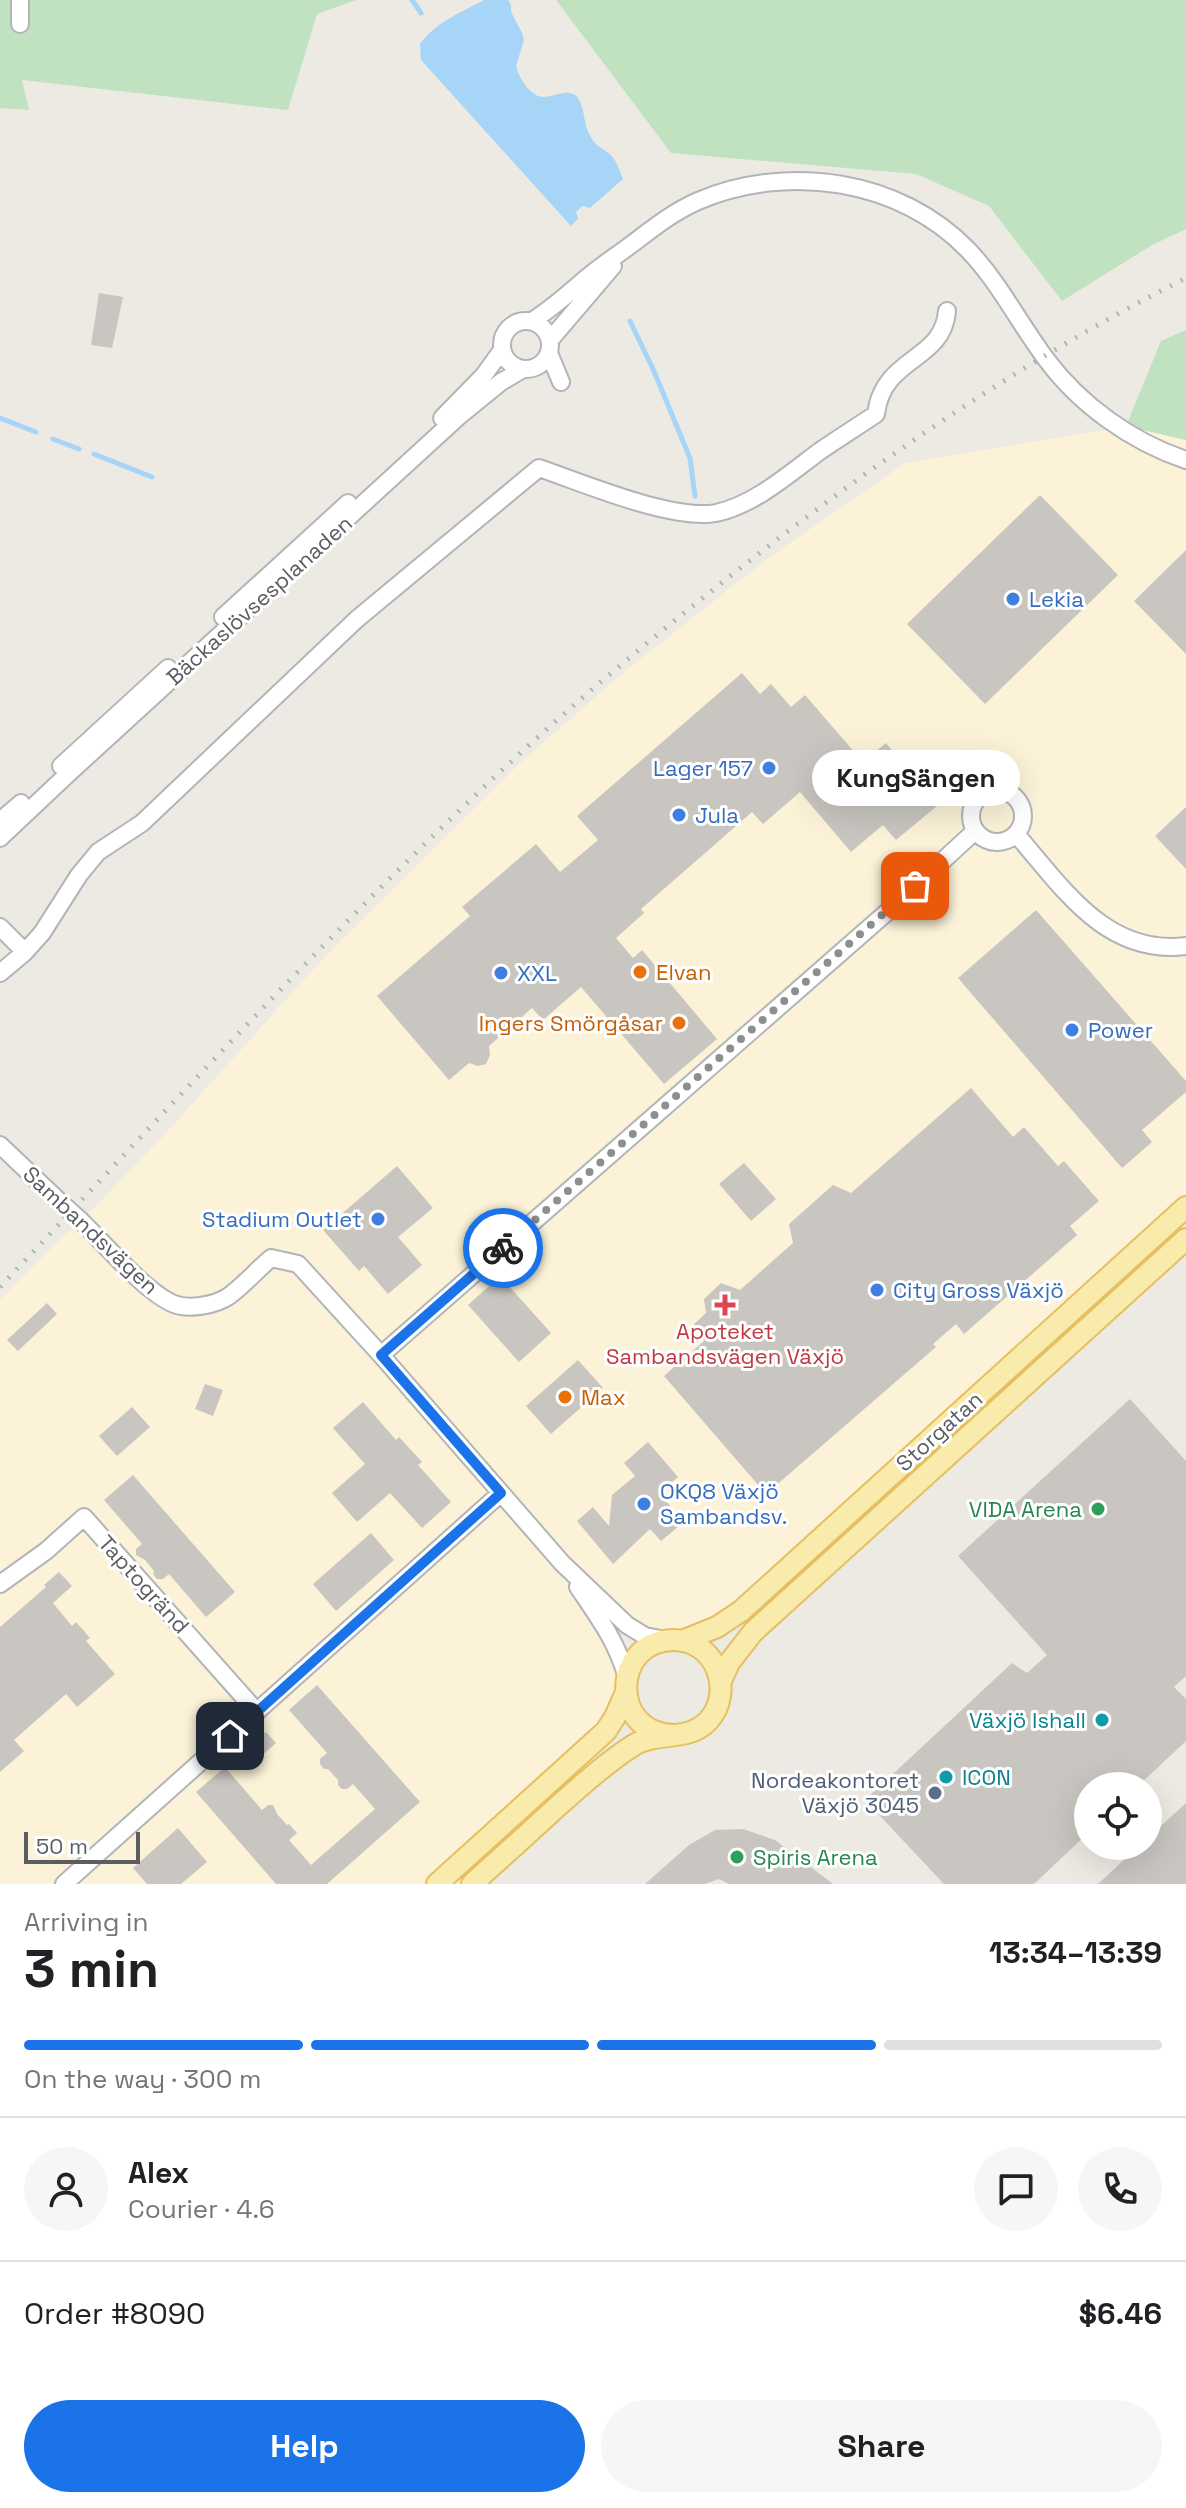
<!DOCTYPE html>
<html lang="en">
<head>
<meta charset="utf-8">
<style>
  :root { --surface:#fff; --page:#f6f6f6; --text:#202124; --muted:#757577; --line:#e0e0e0; --accent:#1a73e8 }
  body { margin:0; font-family:"Space Grotesk",sans-serif; background:var(--page); color:var(--text); height:100vh; display:flex; flex-direction:column; font-size:30px; white-space:nowrap }
  * { box-sizing:border-box; margin:0 }
  p { font-size:26px; color:var(--muted) }
  .icon { flex:none; width:44px; height:44px; fill:none; stroke:currentColor; stroke-width:2; stroke-linecap:round; stroke-linejoin:round }
  .map { position:relative; height:1884px; overflow:hidden }
  .side { display:flex; flex-direction:column; background:var(--surface); flex:1 }
  .side>* { flex:none }
  .controls { position:absolute; left:1074px; top:1772px; display:grid; gap:16px }
  .controls a { display:grid; place-items:center; width:88px; height:88px; border-radius:50%; background:var(--surface); box-shadow:0 8px 32px #0002; font-size:40px }
  .scale { position:absolute; left:24px; bottom:20px; width:116px; box-sizing:border-box; padding-left:8px; border:4px solid #5a5e62; border-top:0; font-size:22px; line-height:28px; white-space:nowrap; color:#5a5e62; -webkit-text-stroke:6px #fff; paint-order:stroke }
  .pin { position:absolute; display:grid; place-items:center; width:68px; height:68px; color:#fff; margin:-34px; border-radius:16px; box-shadow:0 4px 12px #0006 }
  .courier { position:absolute; display:grid; place-items:center; width:80px; height:80px; margin:-40px; border:6px solid #1a73e8; border-radius:50%; background:#fff; color:#222; box-shadow:0 2px 10px #0007 }
  .bubble { position:absolute; height:56px; border-radius:28px; background:var(--surface); box-shadow:0 8px 32px #0002; font-size:26px; font-weight:800; line-height:56px; text-align:center }
  .head em { font-style:normal; font-weight:800 }
  .head div { display:flex; flex-direction:column-reverse }
  .head { display:flex; align-items:center; justify-content:space-between; height:136px; padding:0 24px }
  h1 { font-size:52px; font-weight:800; line-height:60px }
  .bar { display:grid; grid-template-columns:repeat(4,1fr); gap:12px 8px; align-content:center; height:96px; padding:0 24px }
  .bar i { height:10px; border-radius:6px; background:var(--line) }
  .bar .active { background:var(--accent) }
  .bar p { grid-column:span 4 }
  .line { display:flex; align-items:center; gap:20px; padding:0 24px; border-top:2px solid var(--line) }
  .line div { flex:1 }
  .round { display:grid; place-items:center; flex:none; width:84px; height:84px; border-radius:42px; background:var(--page) }
  .action { display:flex; gap:16px; margin-top:auto; padding:16px 24px }
  .action a { flex:1; height:92px; border-radius:48px; background:var(--accent); color:#fff; font-size:32px; font-weight:800; line-height:92px; text-align:center }
  .action a+a { background:var(--page); color:var(--text) }
  .map>svg:first-child { display:block }
  .commercial { fill:#fbf2d8 }
  .green { fill:#c0e2c0 }
  .water { fill:#a6d5f8 }
  .lines { fill:none; stroke-linecap:round; stroke-linejoin:round }
  .stream { stroke:#a6d5f8; stroke-width:5 }
  .building { fill:#c9c6c1 }
  .minor-casing { stroke:#b2b5b8; stroke-width:20 }
  .major-casing { stroke:#e6bf61; stroke-width:24 }
  .minor { stroke:#fff; stroke-width:16 }
  .major { stroke:#f8ebab; stroke-width:20 }
  .rail { stroke:#b2b3b3; stroke-width:5; stroke-dasharray:2 10; stroke-linecap:butt }
  .minor-bridge-casing { stroke:#b2b5b8; stroke-width:20; stroke-linecap:butt }
  .minor-bridge { stroke:#fff; stroke-width:16 }
  .done { stroke:#8d8f8f; stroke-width:8; stroke-dasharray:0 14.4 }
  .route { stroke:#1a73e8; stroke-width:10 }
  .shop-dot { fill:#3f7fe0; stroke:#fff; stroke-width:3 }
  .food-dot { fill:#e8710a; stroke:#fff; stroke-width:3 }
  .health-dot { fill:#e0444e; stroke:#fff; stroke-width:3 }
  .leisure-dot { fill:#2e9e5b; stroke:#fff; stroke-width:3 }
  .culture-dot { fill:#0f9aa8; stroke:#fff; stroke-width:3 }
  .service-dot { fill:#5c6f8a; stroke:#fff; stroke-width:3 }
  .labels { text-anchor:middle; stroke-width:6; stroke-linejoin:round; paint-order:stroke }
  .shop-label { font-size:22px; fill:#366cbe; stroke:#fff; text-anchor:start }
  .street-label { font-size:22px; fill:#5a5e62; stroke:#fff }
  .food-label { font-size:22px; fill:#c56008; stroke:#fff; text-anchor:start }
  .health-label { font-size:22px; fill:#be3a42; stroke:#fff }
  .leisure-label { font-size:22px; fill:#27864d; stroke:#fff; text-anchor:end }
  .culture-label { font-size:22px; fill:#0d838f; stroke:#fff; text-anchor:end }
  .service-label { font-size:22px; fill:#4e5e75; stroke:#fff; text-anchor:end }
</style>
</head>
<body>
<div class="map">
<svg width="1186" height="1884" viewBox="0 0 1186 1884">
  <rect width="100%" height="100%" fill="#eceae2"/>
  <path class="commercial" d="M1126 426 1186 440V1207L717 1627 645 1636 566 1566 620 1654 621 1704 437 1884H0V1299L74 1226 129 1268 88 1214 165 1134 328 953 521 762 624 672 767 559 905 463Z"/>
  <path class="green" d="M0 0H356L317 14 288 110 22 80 29 110 0 108Z
    M556 0H1186V229L1152 245 1062 301 989 206 916 174 671 153Z
    M1186 330V440L1126 426 1161 341Z"/>
  <path class="water" d="M484 0H508L511 5V12L522 33 524 40 516 66C519 78 530 97 544 97 554 97 565 89 575 95 583 100 584 120 587 129 594 145 595 143 607 152 616 158 619 169 623 179L590 208 582 206 576 212 578 219 571 226 421 60 420 44C436 22 460 13 484 0Z"/>
  <g class="lines">
    <path class="stream" d="M412 0 421 13
      M630 321 653 369 690 458 695 496
      M0 418 36 432
      M53 439 79 449
      M94 454 152 477"/>
  </g>
  <path class="building" d="M99 293 123 297 112 348 91 345Z
    M1040 495 1118 575 985 704 907 624Z
    M1186 550V654L1134 601Z
    M742 673 760 694 771 684 791 707 805 695 863 762 886 743 937 806 896 840 883 825 851 852 800 792 763 824 752 812 641 909 644 913 616 938 633 958 642 950 717 1039 664 1084 581 987 543 1020 532 1008 489 1046 490 1055 486 1064 478 1066 469 1063 449 1080 377 996 470 916 462 907 536 844 560 872 598 840 577 816Z
    M1186 807V869L1155 836Z
    M1036 910 1186 1081V1092L1142 1130 1152 1142 1122 1168 958 978Z
    M971 1088 1013 1137 1024 1127 1058 1166 1064 1161 1099 1201 1070 1226 1077 1235 964 1334 956 1324 933 1344 936 1347 766 1494 664 1376 704 1341 692 1326 706 1313 704 1299 721 1283 740 1290 793 1243 789 1224 833 1185 851 1193Z
    M744 1163 776 1199 751 1221 719 1184Z
    M397 1166 433 1208 398 1237 422 1265 388 1294 364 1266 359 1271 323 1230Z
    M500 1276 551 1333 519 1362 468 1305Z
    M47 1303 57 1314 18 1351 7 1340Z
    M578 1360 603 1388 551 1434 526 1406Z
    M205 1384 223 1390 213 1416 195 1409Z
    M1130 1399 1186 1461V1676L1174 1687 1186 1699V1741L1138 1786H1088V1833L1034 1884H944L865 1800 1012 1663 1027 1673 1047 1655 958 1556Z
    M363 1402 396 1440 399 1437 422 1462 418 1465 451 1502 422 1528 390 1493 357 1522 332 1493 365 1464 333 1428Z
    M132 1407 150 1427 117 1456 99 1436Z
    M648 1442 678 1477 659 1493 684 1522 661 1541 650 1529 613 1564 577 1521 593 1507 609 1526 612 1495 635 1476 624 1463Z
    M133 1475 235 1592 206 1617 169 1574 163 1579H157L153 1574 154 1571 145 1560 136 1555V1549L142 1544 104 1500Z
    M371 1533 394 1560 336 1611 313 1584Z
    M59 1572 72 1586 53 1603 72 1626 76 1622 84 1631 90 1638 86 1641 115 1674 77 1707 66 1694 14 1740 24 1751 0 1772V1627L46 1587 44 1585Z
    M317 1685 420 1802 327 1884H276L196 1792 225 1767 262 1810 268 1805H273L277 1814 287 1825 289 1824 297 1833 289 1840 311 1865 375 1809 353 1784 347 1789H342L338 1785V1780L328 1769H324L320 1764V1759L327 1753 289 1710Z
    M266 1732 276 1743 259 1758 249 1747Z
    M1186 1803V1884H1098L1139 1846H1148V1838Z
    M178 1828 207 1862 181 1884H147L133 1868Z
    M743 1829 775 1840 833 1884H729L719 1879 705 1884H645L689 1845 715 1830Z"/>
  <g class="lines">
    <g class="minor-casing">
      <path id="minor" d="M20 24V0
        M502 345a24 24 0 1 1 48 0a24 24 0 1 1-48 0Z
        M532 321C551 309 567 295 584 280 598 268 613 258 628 247 651 230 671 213 698 201 787 163 900 179 968 250 999 282 1019 323 1046 359 1080 405 1132 442 1186 460
        M550 340 613 266
        M549 353 561 382
        M442 418 484 375 502 350
        M223 617 348 503
        M61 766 168 668
        M971 816a26 26 0 1 1 52 0a26 26 0 1 1-52 0Z
        M0 821 21 803
        M1016 834C1063 888 1106 956 1186 946
        M0 838 69 773 458 417 501 382 523 369
        M0 927 25 952
        M0 973 25 952 42 933 79 875 98 852 142 823 357 619 539 468C583 483 672 521 716 513 754 505 789 474 820 451 839 438 858 426 876 414 883 356 943 362 947 311
        M0 1145 60 1202
        M81 1221C104 1243 146 1293 174 1304 189 1310 216 1305 229 1296 244 1285 257 1270 271 1258L298 1264 381 1355 562 1563 627 1625 645 1636 666 1640
        M381 1355 886 913 975 831
        M0 1584 46 1551 84 1517 257 1712
        M578 1587C599 1618 617 1642 627 1678
        M64 1884 501 1493"/>
    </g>
    <g class="major-casing">
      <path id="major" d="M682 1641 717 1627 741 1611 1186 1207
        M721 1681 729 1663 753 1632 1186 1239
        M437 1884 606 1731 615 1717 626 1692
        M472 1884C501 1858 530 1832 558 1806 582 1785 607 1762 634 1745 657 1731 688 1742 708 1721 735 1692 716 1641 675 1640 611 1639 609 1735 675 1735"/>
    </g>
    <use href="#minor" class="minor"/>
    <use href="#major" class="major"/>
    <path class="rail" d="M0 1287C169 1108 335 925 516 757 593 686 674 620 757 555 892 450 1033 355 1186 278"/>
    <g class="minor-bridge-casing">
      <path id="minor-bridge" d="M60 1202 81 1221"/>
    </g>
    <use href="#minor-bridge" class="minor-bridge"/>
  </g>
  <g class="lines">
    <path class="done" d="M503 1248 915 886"/>
    <path class="route" d="M230 1736 501 1493 381 1355 503 1248"/>
  </g>
  <g class="shop-dot">
    <circle cx="1013" cy="599" r="8"/>
    <circle cx="769" cy="768" r="8"/>
    <circle cx="679" cy="815" r="8"/>
    <circle cx="501" cy="973" r="8"/>
    <circle cx="1072" cy="1030" r="8"/>
    <circle cx="378" cy="1219" r="8"/>
    <circle cx="877" cy="1290" r="8"/>
    <circle cx="644" cy="1504" r="8"/>
  </g>
  <g class="food-dot">
    <circle cx="640" cy="972" r="8"/>
    <circle cx="679" cy="1023" r="8"/>
    <circle cx="565" cy="1397" r="8"/>
  </g>
  <path class="health-dot" d="M721 1293h8v8h8v8h-8v8h-8v-8h-8v-8h8z"/>
  <g class="leisure-dot">
    <circle cx="1098" cy="1509" r="8"/>
    <circle cx="737" cy="1857" r="8"/>
  </g>
  <g class="culture-dot">
    <circle cx="1102" cy="1720" r="8"/>
    <circle cx="946" cy="1777" r="8"/>
  </g>
  <circle class="service-dot" cx="935" cy="1793" r="8"/>
  <g class="labels">
    <g class="shop-label">
      <text x="1029" y="607">Lekia</text>
      <text x="753" y="776" text-anchor="end">Lager 157</text>
      <text x="695" y="823">Jula</text>
      <text x="517" y="981">XXL</text>
      <text x="1088" y="1038">Power</text>
      <text x="362" y="1227" text-anchor="end">Stadium Outlet</text>
      <text x="893" y="1298">City Gross Växjö</text>
      <text x="660" y="1499">OKQ8 Växjö<tspan x="660" dy="25">Sambandsv.</tspan></text>
    </g>
    <g class="street-label">
      <text transform="translate(259 600) rotate(-42)" y="8">Bäckaslövsesplanaden</text>
      <text transform="translate(91 1230) rotate(43)" y="8">Sambandsvägen</text>
      <text transform="translate(939 1431) rotate(-42)" y="8">Storgatan</text>
      <text transform="translate(144 1584) rotate(48)" y="8">Taptogränd</text>
    </g>
    <g class="food-label">
      <text x="656" y="980">Elvan</text>
      <text x="663" y="1031" text-anchor="end">Ingers Smörgåsar</text>
      <text x="581" y="1405">Max</text>
    </g>
    <g class="health-label">
      <text x="725" y="1339">Apoteket<tspan x="725" dy="25">Sambandsvägen Växjö</tspan></text>
    </g>
    <g class="leisure-label">
      <text x="1082" y="1517">VIDA Arena</text>
      <text x="753" y="1865" text-anchor="start">Spiris Arena</text>
    </g>
    <g class="culture-label">
      <text x="1086" y="1728">Växjö Ishall</text>
      <text x="962" y="1785" text-anchor="start">ICON</text>
    </g>
    <g class="service-label">
      <text x="919" y="1788">Nordeakontoret<tspan x="919" dy="25">Växjö 3045</tspan></text>
    </g>
  </g>
</svg>
<div class="controls">
<a><svg class="icon" aria-label="locate" viewBox="0 0 24 24"><circle cx="12" cy="12" r="6"/><path d="M12 2v4M12 18v4M2 12h4M18 12h4"/></svg></a>
</div>
<div class="scale">50 m</div>
<div class="pin" style="left:915px;top:886px;background:#ea580c"><svg class="icon" aria-label="bag" viewBox="0 0 24 24"><path d="M5 8h14l-1 12H6zM9 8a3 3 0 0 1 6 0"/></svg></div>
<div class="pin" style="left:230px;top:1736px;background:#1f2937"><svg class="icon" aria-label="home" viewBox="0 0 24 24"><path d="M3 11l9-7 9 7M6 9v11h12V9"/></svg></div>
<div class="courier" style="left:503px;top:1248px"><svg class="icon" aria-label="bike" viewBox="0 0 24 24"><circle cx="6" cy="16" r="4"/><circle cx="18" cy="16" r="4"/><path d="M6 16l4-8h5l3 8M10 8l3 8H6M13 5h3"/></svg></div>
<div class="bubble" style="left:812px;top:750px;width:208px">KungSängen</div>
</div>
<section class="side">
<div class="head"><div><h1>3 min</h1><p>Arriving in</p></div><em>13:34–13:39</em></div>
<div class="bar"><i class="active"></i><i class="active"></i><i class="active"></i><i></i><p>On the way · 300 m</p></div>
<div class="line" style="height:144px"><a class="round"><svg class="icon" aria-label="person" viewBox="0 0 24 24"><circle cx="12" cy="8" r="4"/><path d="M4 21q1-7 8-7t8 7"/></svg></a><div><b>Alex</b><p>Courier · 4.6</p></div><a class="round"><svg class="icon" aria-label="chat" viewBox="0 0 24 24"><path d="M4 5h16v11H9l-5 4z"/></svg></a><a class="round"><svg class="icon" aria-label="phone" viewBox="0 0 24 24"><path d="M5 4h4l2 5-3 2q2 4 5 5l2-3 5 2v4C11 20 4 13 5 4z"/></svg></a></div>
<div class="line" style="height:104px"><div>Order #8090</div><b>$6.46</b></div>
<div class="action"><a>Help</a><a>Share</a></div>
</section>
</body>
</html>
